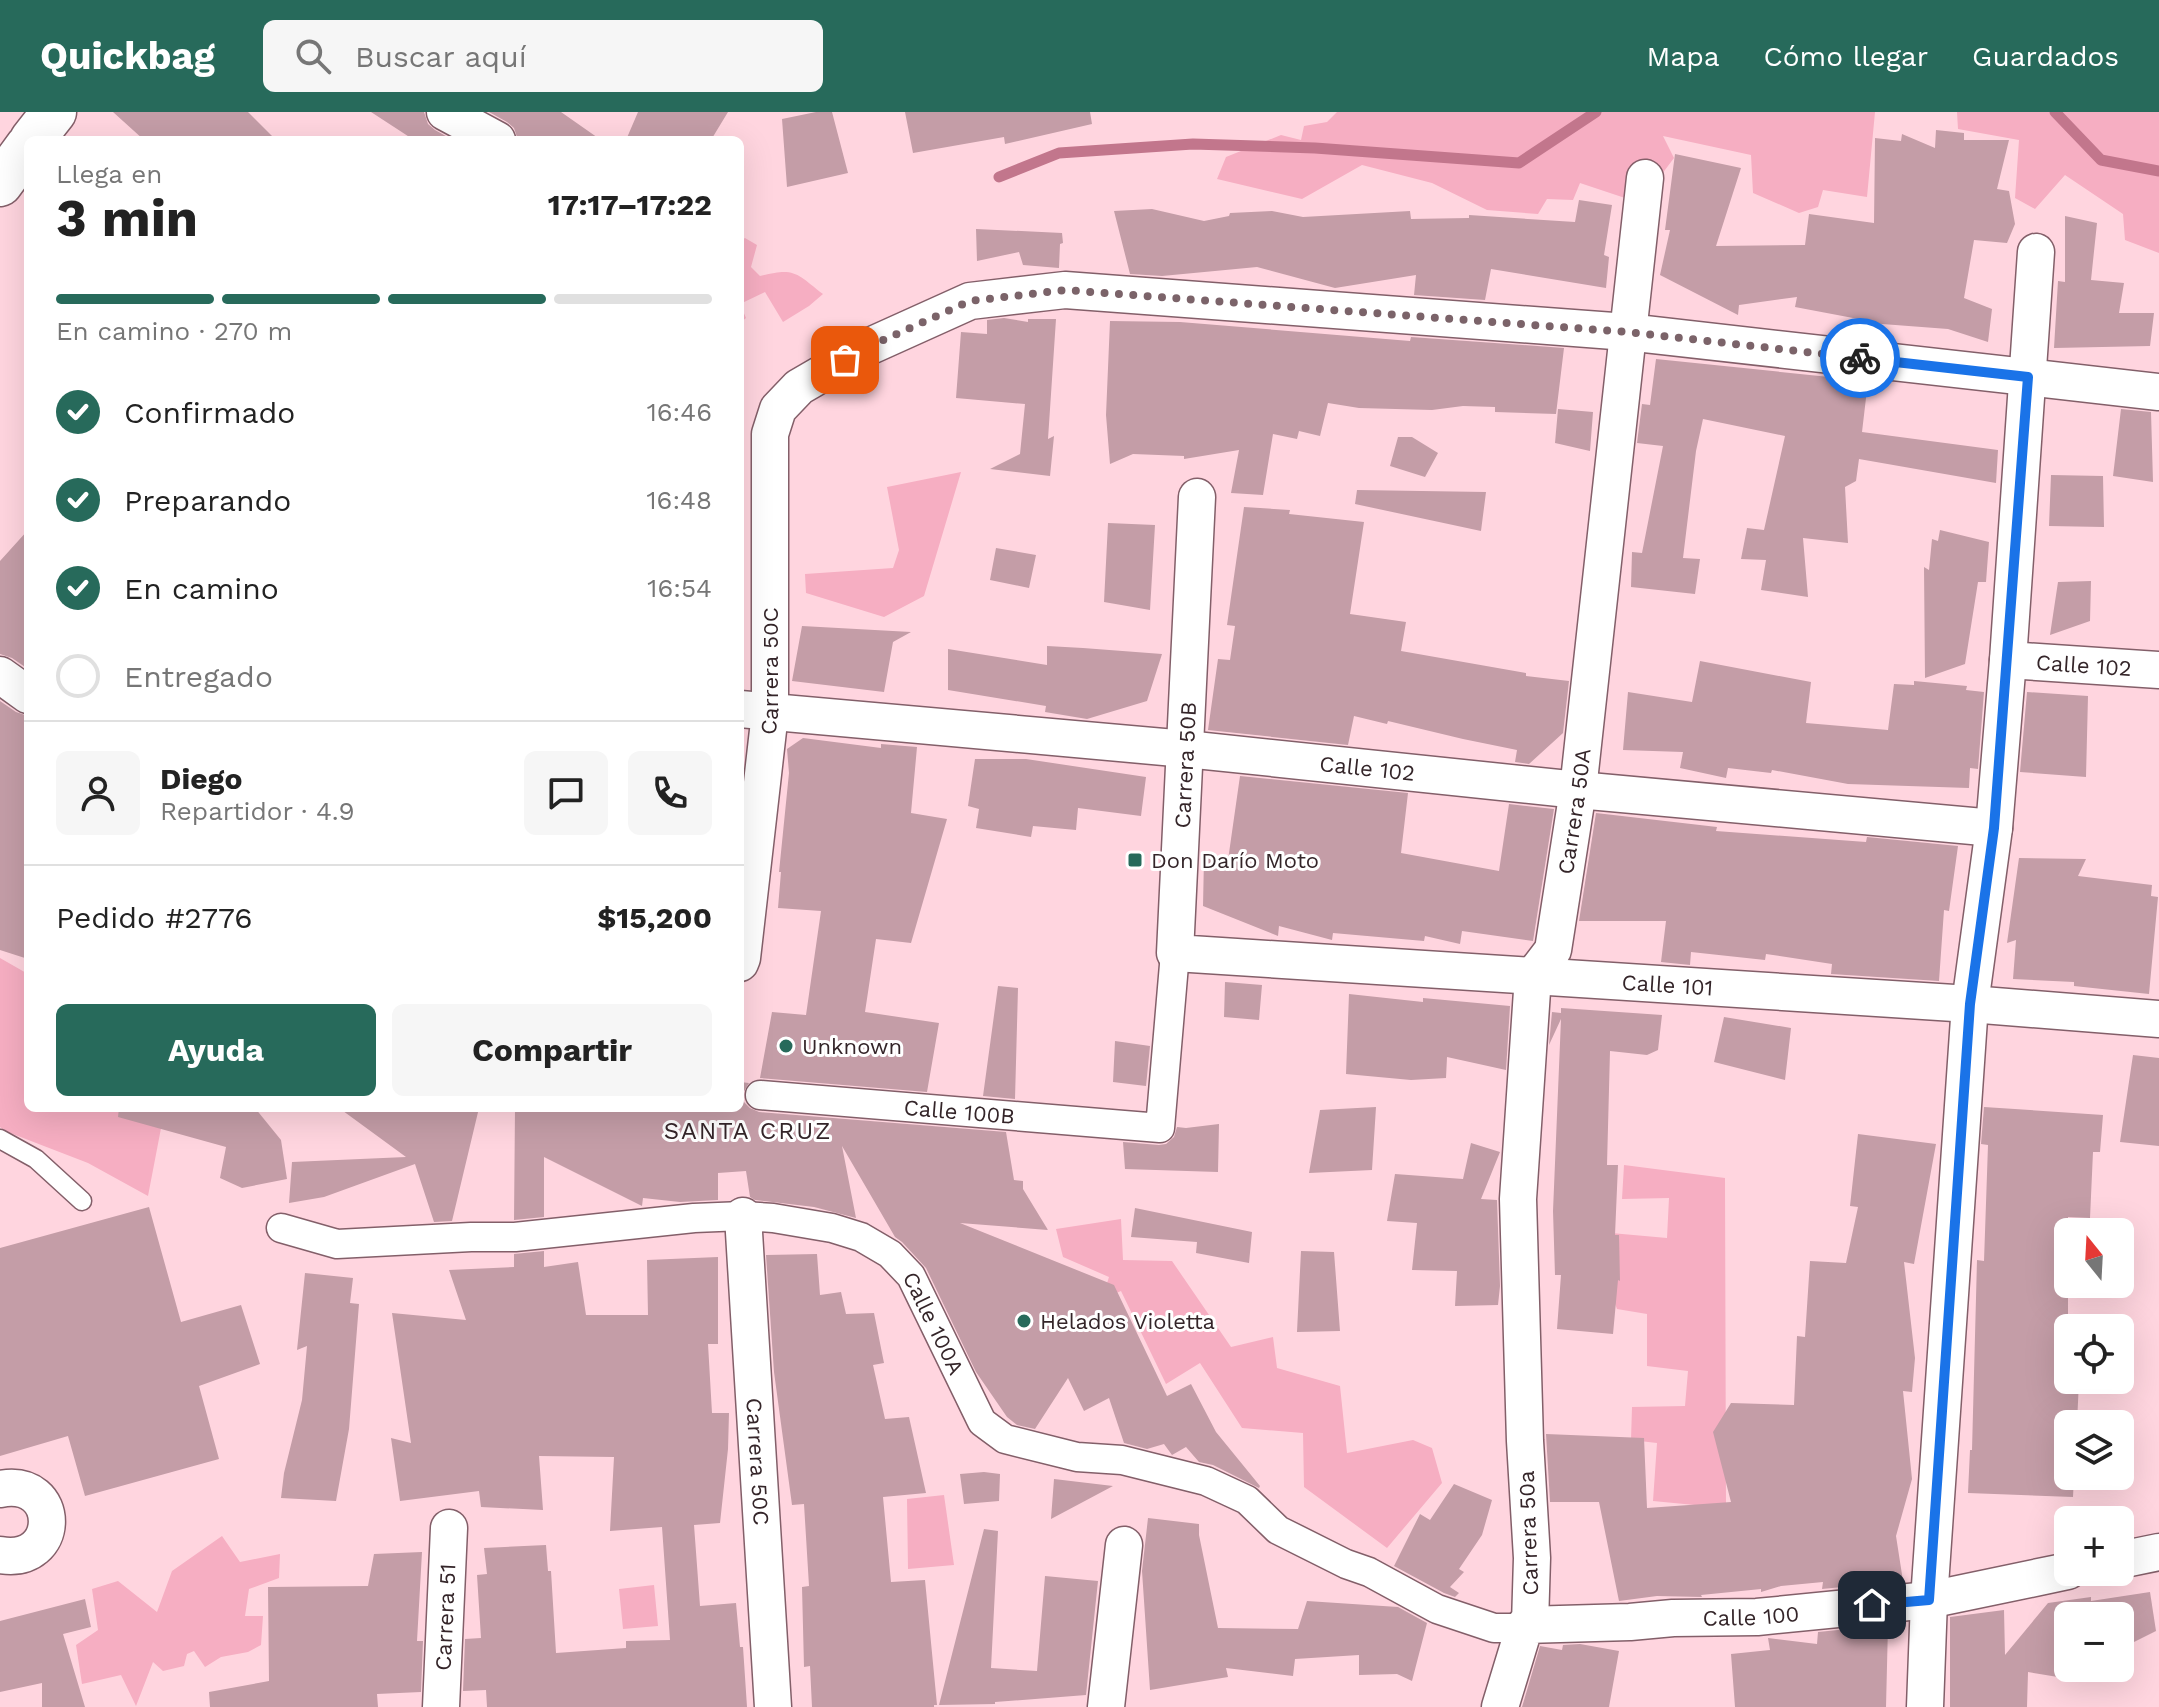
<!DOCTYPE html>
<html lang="es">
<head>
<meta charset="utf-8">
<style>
  :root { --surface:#fff; --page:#f6f6f6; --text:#222; --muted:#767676; --line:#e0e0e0; --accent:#276a5b }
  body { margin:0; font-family:"Work Sans",sans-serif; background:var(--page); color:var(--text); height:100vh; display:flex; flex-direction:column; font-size:30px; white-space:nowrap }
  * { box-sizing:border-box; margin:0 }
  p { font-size:26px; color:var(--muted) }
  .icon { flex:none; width:44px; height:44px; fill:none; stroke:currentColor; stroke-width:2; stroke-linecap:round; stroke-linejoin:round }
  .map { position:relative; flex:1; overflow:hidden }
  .panel { position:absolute; left:24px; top:24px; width:720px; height:976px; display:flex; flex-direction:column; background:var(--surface); border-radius:12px; box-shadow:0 8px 32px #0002 }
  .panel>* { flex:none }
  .needle { width:52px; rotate:342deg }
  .fabs { position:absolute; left:2054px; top:1106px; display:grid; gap:16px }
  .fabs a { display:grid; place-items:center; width:80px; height:80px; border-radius:12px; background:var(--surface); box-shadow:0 8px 32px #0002; font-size:40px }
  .pin { position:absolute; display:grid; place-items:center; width:68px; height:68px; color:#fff; margin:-34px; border-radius:16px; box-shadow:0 4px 12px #0006 }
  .courier { position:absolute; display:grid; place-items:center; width:80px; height:80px; margin:-40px; border:6px solid #1a73e8; border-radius:50%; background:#fff; color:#222; box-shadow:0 2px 10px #0007 }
  .overview em { font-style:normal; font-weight:700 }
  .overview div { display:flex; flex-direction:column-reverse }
  .overview { display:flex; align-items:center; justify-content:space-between; height:136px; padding:0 32px }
  h1 { font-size:52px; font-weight:700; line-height:60px }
  .bar { display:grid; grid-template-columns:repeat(4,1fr); gap:12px 8px; align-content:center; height:96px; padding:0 32px }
  .bar i { height:10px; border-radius:6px; background:var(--line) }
  .bar .selected { background:var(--accent) }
  .bar p { grid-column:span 4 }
  .line { display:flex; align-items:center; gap:20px; padding:0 32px; border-top:2px solid var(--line) }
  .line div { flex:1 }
  .round { display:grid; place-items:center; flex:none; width:84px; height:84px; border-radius:12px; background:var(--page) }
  ol { padding:0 32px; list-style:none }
  li { display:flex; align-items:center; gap:24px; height:88px }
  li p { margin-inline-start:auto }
  li .icon { padding:8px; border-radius:50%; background:var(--accent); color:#fff; stroke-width:4 }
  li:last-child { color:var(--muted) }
  li i { width:44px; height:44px; border:4px solid var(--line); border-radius:50% }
  .button { display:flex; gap:16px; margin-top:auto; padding:16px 32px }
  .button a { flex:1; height:92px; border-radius:12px; background:var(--accent); color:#fff; font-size:32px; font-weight:700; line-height:92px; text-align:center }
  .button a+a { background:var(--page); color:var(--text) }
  header { display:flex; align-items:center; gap:48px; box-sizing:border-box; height:112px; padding:0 40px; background:var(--accent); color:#fff }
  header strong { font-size:38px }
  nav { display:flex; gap:44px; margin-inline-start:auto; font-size:28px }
  .search { width:560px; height:72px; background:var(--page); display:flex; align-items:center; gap:20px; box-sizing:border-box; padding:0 28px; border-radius:12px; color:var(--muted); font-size:30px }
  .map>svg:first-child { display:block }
  .green { fill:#f6aec2 }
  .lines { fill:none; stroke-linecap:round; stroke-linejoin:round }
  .stream { stroke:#c2768c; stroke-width:11 }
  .building { fill:#c49da7 }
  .service-casing { stroke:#835f69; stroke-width:21 }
  .pedestrian-casing { stroke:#835f69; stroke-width:31 }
  .minor-casing { stroke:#835f69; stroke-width:39 }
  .secondary-casing { stroke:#835f69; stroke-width:47 }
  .service { stroke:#fff; stroke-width:18 }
  .pedestrian { stroke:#fff; stroke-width:28 }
  .minor { stroke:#fff; stroke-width:36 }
  .secondary { stroke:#fff; stroke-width:44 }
  .done { stroke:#7b6369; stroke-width:8; stroke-dasharray:0 14.4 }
  .route { stroke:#1a73e8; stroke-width:10 }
  .poi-dot { fill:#276a5b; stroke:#fff; stroke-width:3 }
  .labels { text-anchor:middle; stroke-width:6; stroke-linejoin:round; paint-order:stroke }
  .street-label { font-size:22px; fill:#342529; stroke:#fff }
  .poi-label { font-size:22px; fill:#342529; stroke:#fff; text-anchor:start }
  .neighbourhood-label { font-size:24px; letter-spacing:2px; fill:#342529; stroke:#fff }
</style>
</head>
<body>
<header>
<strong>Quickbag</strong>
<div class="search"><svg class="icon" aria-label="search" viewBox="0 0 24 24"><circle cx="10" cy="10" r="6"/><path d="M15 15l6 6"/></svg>Buscar aquí</div>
<nav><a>Mapa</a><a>Cómo llegar</a><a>Guardados</a></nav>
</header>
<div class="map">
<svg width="2159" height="1595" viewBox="0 0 2159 1595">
  <rect width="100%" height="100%" fill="#ffd5df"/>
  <path class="green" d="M1337 0H1875L1867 85 1823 78 1818 95 1799 101 1753 81 1751 43 1663 24 1674 46 1640 91 1580 71 1573 88 1547 87 1538 102 1487 98 1432 71 1362 53 1302 87 1217 67 1226 45 1281 23 1301 28 1304 14 1327 10Z
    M1957 0H2159V141L2125 128 2123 102 2065 63 2035 97 2015 86 2019 28 1958 17Z
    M745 126 757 133 751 155 760 164C795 155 796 161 823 182L809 194 783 210 765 180 740 192 746 206 740 211V129Z
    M961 360 924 484 884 505 806 481 805 462 893 456 899 438 887 375Z
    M0 846 28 862V996H157L162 1011 148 1084 88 1051 5 1019 0 1015Z
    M1624 1053 1725 1066 1726 1396 1653 1389 1657 1331 1631 1328 1632 1295 1685 1294 1688 1259 1647 1254V1202L1617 1197 1605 1164 1611 1121 1667 1126 1669 1086 1622 1087Z
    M1121 1107 1123 1148 1172 1149 1231 1235 1273 1225 1277 1256 1340 1274 1347 1341 1413 1328 1432 1336 1442 1371 1387 1436 1304 1375 1303 1321 1242 1316 1200 1251 1166 1272 1121 1179 1102 1187 1109 1165 1063 1145 1056 1117Z
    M944 1383 954 1453 908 1457 907 1387Z
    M222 1424 240 1450 280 1442 279 1466 249 1477 245 1504H263L261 1533 248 1540 221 1545 205 1555 194 1539 187 1542 184 1554 163 1559 153 1550 136 1594 121 1563 82 1572 76 1533 98 1518 92 1477 118 1469 157 1500 172 1459Z
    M654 1473 658 1514 623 1517 619 1477Z"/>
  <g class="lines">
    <path class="stream" d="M2055 0 2101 48 2159 59
      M999 65 1059 41 1193 32 1315 36 1519 51 1596 0"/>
  </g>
  <path class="building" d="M113 0H248L276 28H144Z
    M371 0H424L428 12 435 18 453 28H414Z
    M489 0H561L601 28H518L514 16 507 10Z
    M638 0H728L711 28H626Z
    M816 0H832L848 61 787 75 782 7Z
    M905 0H1090L1092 12 1005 32 1004 25 913 41Z
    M1936 18 1964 21V28H2009L1997 77 2009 79 2015 112 2007 131 1974 128 1964 186 1992 197 1988 230 1948 217 1869 211V209L1795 195 1797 185 1739 193 1738 203 1660 163 1670 118H1665L1675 42 1741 56 1716 134 1805 133 1809 102 1874 111 1875 26 1901 29 1902 22 1935 36Z
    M1579 88 1612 93 1604 143 1609 145 1606 176 1491 157 1485 188 1414 183 1416 163 1335 176 1257 155 1162 164 1130 162 1114 99 1152 97 1204 109 1229 104 1230 101 1272 99 1303 105 1410 99 1411 107 1469 106V103L1575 110Z
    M2065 104 2097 111 2091 168 2124 171 2119 201H2154L2150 234 2054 236 2058 169 2065 170Z
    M976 117 1062 121 1063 131 1060 132 1059 156 1023 153 1019 140 977 149Z
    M1004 206 1028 210V207H1056L1048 327 1054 324 1050 364 990 357 1020 342 1025 292 956 286 961 220 987 222V208Z
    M1110 209 1180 210 1410 229 1411 225 1564 236 1556 302 1495 300V295L1463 294 1432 298 1359 296 1328 291 1320 324 1299 319 1297 327 1273 322 1263 383 1231 381 1239 338 1184 347V344L1133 342 1110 352 1106 303Z
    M1656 247 1868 269 1862 320 1998 338 1996 371 1859 347 1856 369 1845 375 1848 431 1803 426 1808 485 1761 478 1766 448 1741 447 1747 416 1764 418 1785 324 1703 307 1696 339 1683 446 1700 447 1695 482 1631 475 1632 440 1642 441 1663 334 1637 331 1642 292 1650 293Z
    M1558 297 1593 300 1590 339 1555 331Z
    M2121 297 2151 300 2153 370 2113 364Z
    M1398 325H1412L1438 341 1425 365 1390 354Z
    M2051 363 2103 364 2104 415 2049 414Z
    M1357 378 1486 380 1481 419 1355 392Z
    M1244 395 1290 398 1289 402 1364 410 1350 502 1406 510 1401 539 1526 561V564L1569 569 1563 621 1529 652 1515 650 1517 638 1463 627 1388 609 1387 612 1354 604 1348 633 1208 618 1218 547 1230 548 1235 514 1227 513Z
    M1108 411 1155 413 1150 498 1104 490Z
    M28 418V557L12 546 0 542V449Z
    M1940 418 1989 430 1986 470H1978L1965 552 1925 566 1924 455 1929 458 1932 427 1938 429Z
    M996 436 1036 443 1029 476 990 468Z
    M2091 469 2090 509 2050 523 2058 470Z
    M802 514 911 520 893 530 884 580 792 569Z
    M1047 534 1083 536 1162 542 1147 589 1087 607 1045 600 1046 594 948 578V537L1047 553Z
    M1700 549 1811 570 1806 611 1888 618 1894 572 1914 573V569L1967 574 1966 578 1984 580 1978 657 1970 656 1969 676 1848 672 1772 658 1771 661 1728 656 1726 666 1680 656 1683 640 1623 638 1628 580 1692 590Z
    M2027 580 2088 584 2086 665 2020 660Z
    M0 589 16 600 28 604V847L0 838Z
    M803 626 881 636V632L917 635 911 701 947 707 911 831 876 827 865 900 939 911 927 980 760 966 772 900 806 903 821 799 778 796 781 760H779L789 661 787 637Z
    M975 647H1026L1146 665 1141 704 1078 696 1076 718 1033 714 1031 725 976 716 979 697 968 694Z
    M1240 664 1408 681 1401 741 1499 759 1509 692 1554 697 1533 829 1462 819 1460 832 1425 824 1424 829 1333 821 1332 828 1279 814 1278 824 1203 794 1204 746 1228 748Z
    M1596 701 1717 715 1716 719 1866 730 1867 725 1958 734 1949 799 1944 798 1939 869 1831 862 1832 852 1766 842 1765 848 1691 840 1690 853 1661 850 1666 809H1579Z
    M2019 746 2086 747 2078 764 2152 773 2151 784 2158 785 2149 882 2074 874V870L2013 867 2016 828 2007 831Z
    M1225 870 1262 873 1259 908 1224 905Z
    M998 874 1018 876 1015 987 983 984Z
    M1349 882 1423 890V886L1510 894 1506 958 1447 945 1446 966 1411 968 1346 962Z
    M1561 896 1662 903 1658 938 1647 943 1610 939 1607 1053H1618L1615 1123H1619L1620 1169 1618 1168 1613 1222 1557 1217 1561 1163H1555L1553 1099 1561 907 1549 933 1552 900 1561 901Z
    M1724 905 1791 916 1785 968 1714 950Z
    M1115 929 1150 934 1146 974 1113 970Z
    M2133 943 2159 946V1034L2120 1030Z
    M740 970 749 971 743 981 744 990 750 996 759 1000 1006 1020 1014 1068 1023 1069V1077L1048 1118 960 1111 1114 1173 1167 1284 1191 1272 1216 1320 1260 1374 1259 1376 1213 1353 1199 1350 1186 1335 1172 1343 1164 1332 1147 1337 1124 1331 1109 1286 1084 1299 1068 1266 1035 1317 1017 1313 1007 1305 976 1260 926 1156 902 1130 895 1125 842 1034 856 1106 814 1095 755 1088 750 1085 746 1059 718 1061V1088L680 1090 643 1086 642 1094 544 1045V1105L514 1108 515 996H740Z
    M1376 995 1372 1058 1309 1061 1320 998Z
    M1984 995 2103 1003 2100 1040H2093L2090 1106 2068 1105V1268H2079L2077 1312H2068V1364H2074L2073 1385 1968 1381 1970 1338H1972L1977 1148 1984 1149 1988 1033 1981 1032Z
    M119 996H255L281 1028 287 1067 242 1076 220 1066 226 1035 118 1005Z
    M339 996H479L452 1109 434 1110 415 1052 324 1085 289 1091 292 1050 406 1045Z
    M1219 1012 1218 1060 1125 1057 1123 1030 1159 1033 1166 1032 1174 1025 1177 1015 1186 1016Z
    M1858 1022 1936 1032 1914 1152 1904 1150 1915 1246 1912 1280 1903 1279 1912 1367 1896 1424 1903 1469 1822 1477 1823 1470 1781 1474 1761 1480V1477L1701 1483 1702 1485 1657 1484 1619 1489 1599 1390H1550L1546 1322 1644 1326 1647 1396 1731 1390 1713 1320 1731 1291 1794 1293 1797 1224 1805 1225 1810 1149 1846 1151 1858 1095 1850 1094Z
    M1471 1031 1500 1040 1481 1087 1497 1088 1500 1174 1498 1193 1455 1194 1457 1159 1412 1158 1417 1111 1387 1109 1395 1062 1463 1067Z
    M149 1095 181 1210 241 1193 260 1252 199 1274 219 1347 85 1384 68 1324 0 1344V1136Z
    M1135 1096 1252 1120 1249 1151 1196 1141 1197 1130 1131 1125Z
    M544 1139V1155L578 1150 586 1203H648L647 1148 718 1145V1232H708L712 1301H729L728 1337 720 1411 694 1413 700 1494 736 1491 740 1535H743L747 1595H487L486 1578 463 1579 465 1527 481 1526 477 1463 487 1462 484 1436 546 1433 548 1459H551L556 1541 626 1536V1529L670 1528 662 1415 610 1419 614 1345 539 1344 543 1398 481 1395 479 1379 400 1389 391 1326 411 1331 392 1201 466 1208 449 1158 514 1155V1142Z
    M1301 1139 1334 1140 1340 1219 1297 1220Z
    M817 1142 820 1183 841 1180 846 1202 874 1201 884 1251 873 1253 885 1307 909 1305 926 1381 883 1385 891 1470 925 1468 937 1593H934V1595H812L810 1554 804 1555 802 1475 809 1474 804 1392 792 1393 774 1260 766 1143Z
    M305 1161 353 1166 350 1191 359 1192 349 1317 336 1389 281 1386 284 1361 302 1288 307 1234 297 1238Z
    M984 1360 1000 1362 999 1389 964 1392 960 1362Z
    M1054 1367 1113 1374 1051 1407Z
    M1454 1372 1492 1388 1482 1423 1459 1457 1464 1460 1450 1475 1459 1481 1455 1485 1444 1481 1394 1454 1420 1402 1430 1408Z
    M1148 1406 1199 1412V1423L1218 1516 1298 1517 1307 1489 1398 1495 1427 1511 1412 1569 1397 1562 1359 1563V1543L1295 1547 1293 1564 1226 1556 1228 1565 1150 1578 1142 1459Z
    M984 1417 998 1419 991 1556 1037 1559 1045 1464 1098 1469 1086 1583 995 1590V1592L939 1593Z
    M422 1440 417 1529H423L421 1580 377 1582 378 1595H210L209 1580 269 1569 268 1475 368 1474 374 1442Z
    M2150 1480 2156 1519 2120 1537V1504H2068V1556H2084L2064 1566 2028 1560 2027 1595H1950V1505L2004 1498 2005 1543 2048 1491 2091 1485V1489Z
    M85 1487 91 1515 63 1522 85 1595H42V1571L0 1580V1509Z
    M1888 1513 1886 1595H1735L1731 1542 1770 1538 1768 1526 1817 1532 1818 1520Z
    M1580 1532 1619 1539 1609 1595H1522L1540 1534 1562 1538 1563 1533Z"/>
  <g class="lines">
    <g class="service-casing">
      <path id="service" d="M0 1027 36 1047 82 1089"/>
    </g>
    <g class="pedestrian-casing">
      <g id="pedestrian">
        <path id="s1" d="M760 983 1160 1016 1175 841"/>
        <path id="s2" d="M281 1116 337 1132 471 1125H515L694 1106 743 1104 773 1106 832 1116 861 1125 890 1142 911 1164 982 1310 1005 1327 1077 1345 1122 1348 1206 1369 1247 1388 1278 1418 1346 1452 1369 1460 1437 1497 1494 1516H1515L1525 1513"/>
      </g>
    </g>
    <g class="minor-casing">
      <g id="minor">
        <path d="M445 0 497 28"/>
        <path id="s3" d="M1197 385 1175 841 1970 892 2159 907"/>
        <path id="s4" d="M2008 548 2159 558"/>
        <path d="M0 563 28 583"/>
        <path id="s5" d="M740 597 1186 637 1578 678 1994 716"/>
        <path id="s6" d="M740 851 742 846 770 601V322L778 297 799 275 868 235 970 189 1065 178 1627 220 2159 280"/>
        <path id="s7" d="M743 1104 773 1595"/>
        <path d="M0 1377C63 1365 62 1454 0 1443"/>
        <path d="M2120 1448 2159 1440"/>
        <path id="s8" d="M1530 1512 1532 1446 1525 1329 1518 1087 1533 864 1553 838 1578 678 1645 66"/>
        <path id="s9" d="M441 1595 449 1416"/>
        <path d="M1106 1595 1124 1433"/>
        <path id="s10" d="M1500 1595 1525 1513 1630 1510 1673 1506 1757 1505 1929 1488 2068 1459"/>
        <path d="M1925 1595 1929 1488 1970 892 1994 716 2008 548 2036 140"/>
      </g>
    </g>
    <g class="secondary-casing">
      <path id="secondary" d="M32 28 54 0
        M0 72 28 34"/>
    </g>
    <use href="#service" class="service"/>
    <use href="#pedestrian" class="pedestrian"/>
    <use href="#minor" class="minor"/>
    <use href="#secondary" class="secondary"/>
  </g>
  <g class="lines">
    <path class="done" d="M845 248 868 235 970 189 1065 178 1627 220 1860 246"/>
    <path class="route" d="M1860 246 2028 265 1994 716 1970 892 1929 1488 1872 1493"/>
  </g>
  <g class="poi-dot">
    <rect x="1127" y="740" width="16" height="16" rx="4"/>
    <circle cx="786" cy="934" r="8"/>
    <circle cx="1024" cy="1209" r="8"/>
  </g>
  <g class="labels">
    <g class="street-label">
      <text dy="8" stroke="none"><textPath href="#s4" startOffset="76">Calle 102</textPath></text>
      <text dy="8" stroke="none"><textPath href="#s6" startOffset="294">Carrera 50C</textPath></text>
      <text transform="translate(1185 653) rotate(-87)" y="8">Carrera 50B</text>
      <text dy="8" stroke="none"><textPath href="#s5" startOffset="630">Calle 102</textPath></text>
      <text dy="8" stroke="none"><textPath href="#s8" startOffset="822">Carrera 50A</textPath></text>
      <text dy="8" stroke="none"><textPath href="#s3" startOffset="950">Calle 101</textPath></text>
      <text dy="8" stroke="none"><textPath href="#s1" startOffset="200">Calle 100B</textPath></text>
      <text dy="8" stroke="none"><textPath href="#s2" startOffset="702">Calle 100A</textPath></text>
      <text dy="8" stroke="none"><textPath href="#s7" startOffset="246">Carrera 50C</textPath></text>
      <text transform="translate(1528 1421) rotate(-92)" y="8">Carrera 50a</text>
      <text dy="8" stroke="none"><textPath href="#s10" startOffset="312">Calle 100</textPath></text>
      <text dy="8" stroke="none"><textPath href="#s9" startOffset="90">Carrera 51</textPath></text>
    </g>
    <g class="poi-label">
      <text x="1151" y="756">Don Darío Moto</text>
      <text x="802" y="942">Unknown</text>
      <text x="1040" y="1217">Helados Violetta</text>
    </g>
    <g class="neighbourhood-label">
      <text x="748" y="1027">SANTA CRUZ</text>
    </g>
  </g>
</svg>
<div class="fabs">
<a><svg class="needle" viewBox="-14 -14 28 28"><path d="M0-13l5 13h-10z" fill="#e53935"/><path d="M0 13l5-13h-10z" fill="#767676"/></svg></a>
<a><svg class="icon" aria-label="locate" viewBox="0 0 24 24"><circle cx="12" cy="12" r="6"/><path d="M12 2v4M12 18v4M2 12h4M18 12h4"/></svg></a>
<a><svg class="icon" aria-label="layers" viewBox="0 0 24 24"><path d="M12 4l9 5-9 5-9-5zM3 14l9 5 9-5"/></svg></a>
<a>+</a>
<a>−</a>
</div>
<div class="pin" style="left:845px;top:248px;background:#ea580c"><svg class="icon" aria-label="bag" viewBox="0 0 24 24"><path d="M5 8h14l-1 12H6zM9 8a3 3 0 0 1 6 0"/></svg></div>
<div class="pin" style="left:1872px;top:1493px;background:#1f2937"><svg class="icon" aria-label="home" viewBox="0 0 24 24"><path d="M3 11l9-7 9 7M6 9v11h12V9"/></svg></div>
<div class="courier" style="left:1860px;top:246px"><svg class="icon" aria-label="bike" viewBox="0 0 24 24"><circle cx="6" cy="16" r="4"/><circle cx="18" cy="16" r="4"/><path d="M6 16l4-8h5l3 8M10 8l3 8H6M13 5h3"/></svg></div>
<section class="panel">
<div class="overview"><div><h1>3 min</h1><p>Llega en</p></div><em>17:17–17:22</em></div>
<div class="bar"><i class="selected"></i><i class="selected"></i><i class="selected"></i><i></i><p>En camino · 270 m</p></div>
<ol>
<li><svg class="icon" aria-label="check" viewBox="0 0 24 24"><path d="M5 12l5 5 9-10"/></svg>Confirmado<p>16:46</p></li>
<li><svg class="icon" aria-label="check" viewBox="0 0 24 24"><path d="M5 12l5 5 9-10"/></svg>Preparando<p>16:48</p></li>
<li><svg class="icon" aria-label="check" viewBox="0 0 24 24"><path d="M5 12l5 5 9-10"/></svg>En camino<p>16:54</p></li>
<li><i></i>Entregado</li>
</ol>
<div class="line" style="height:144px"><a class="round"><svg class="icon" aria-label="person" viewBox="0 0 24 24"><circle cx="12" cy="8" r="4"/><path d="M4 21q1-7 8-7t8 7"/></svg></a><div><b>Diego</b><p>Repartidor · 4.9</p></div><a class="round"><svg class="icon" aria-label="chat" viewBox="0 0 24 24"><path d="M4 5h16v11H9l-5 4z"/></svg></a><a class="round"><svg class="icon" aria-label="phone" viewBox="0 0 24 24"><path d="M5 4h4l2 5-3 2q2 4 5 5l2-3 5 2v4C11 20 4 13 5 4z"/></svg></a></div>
<div class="line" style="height:104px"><div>Pedido #2776</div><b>$15,200</b></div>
<div class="button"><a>Ayuda</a><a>Compartir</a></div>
</section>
</div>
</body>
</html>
